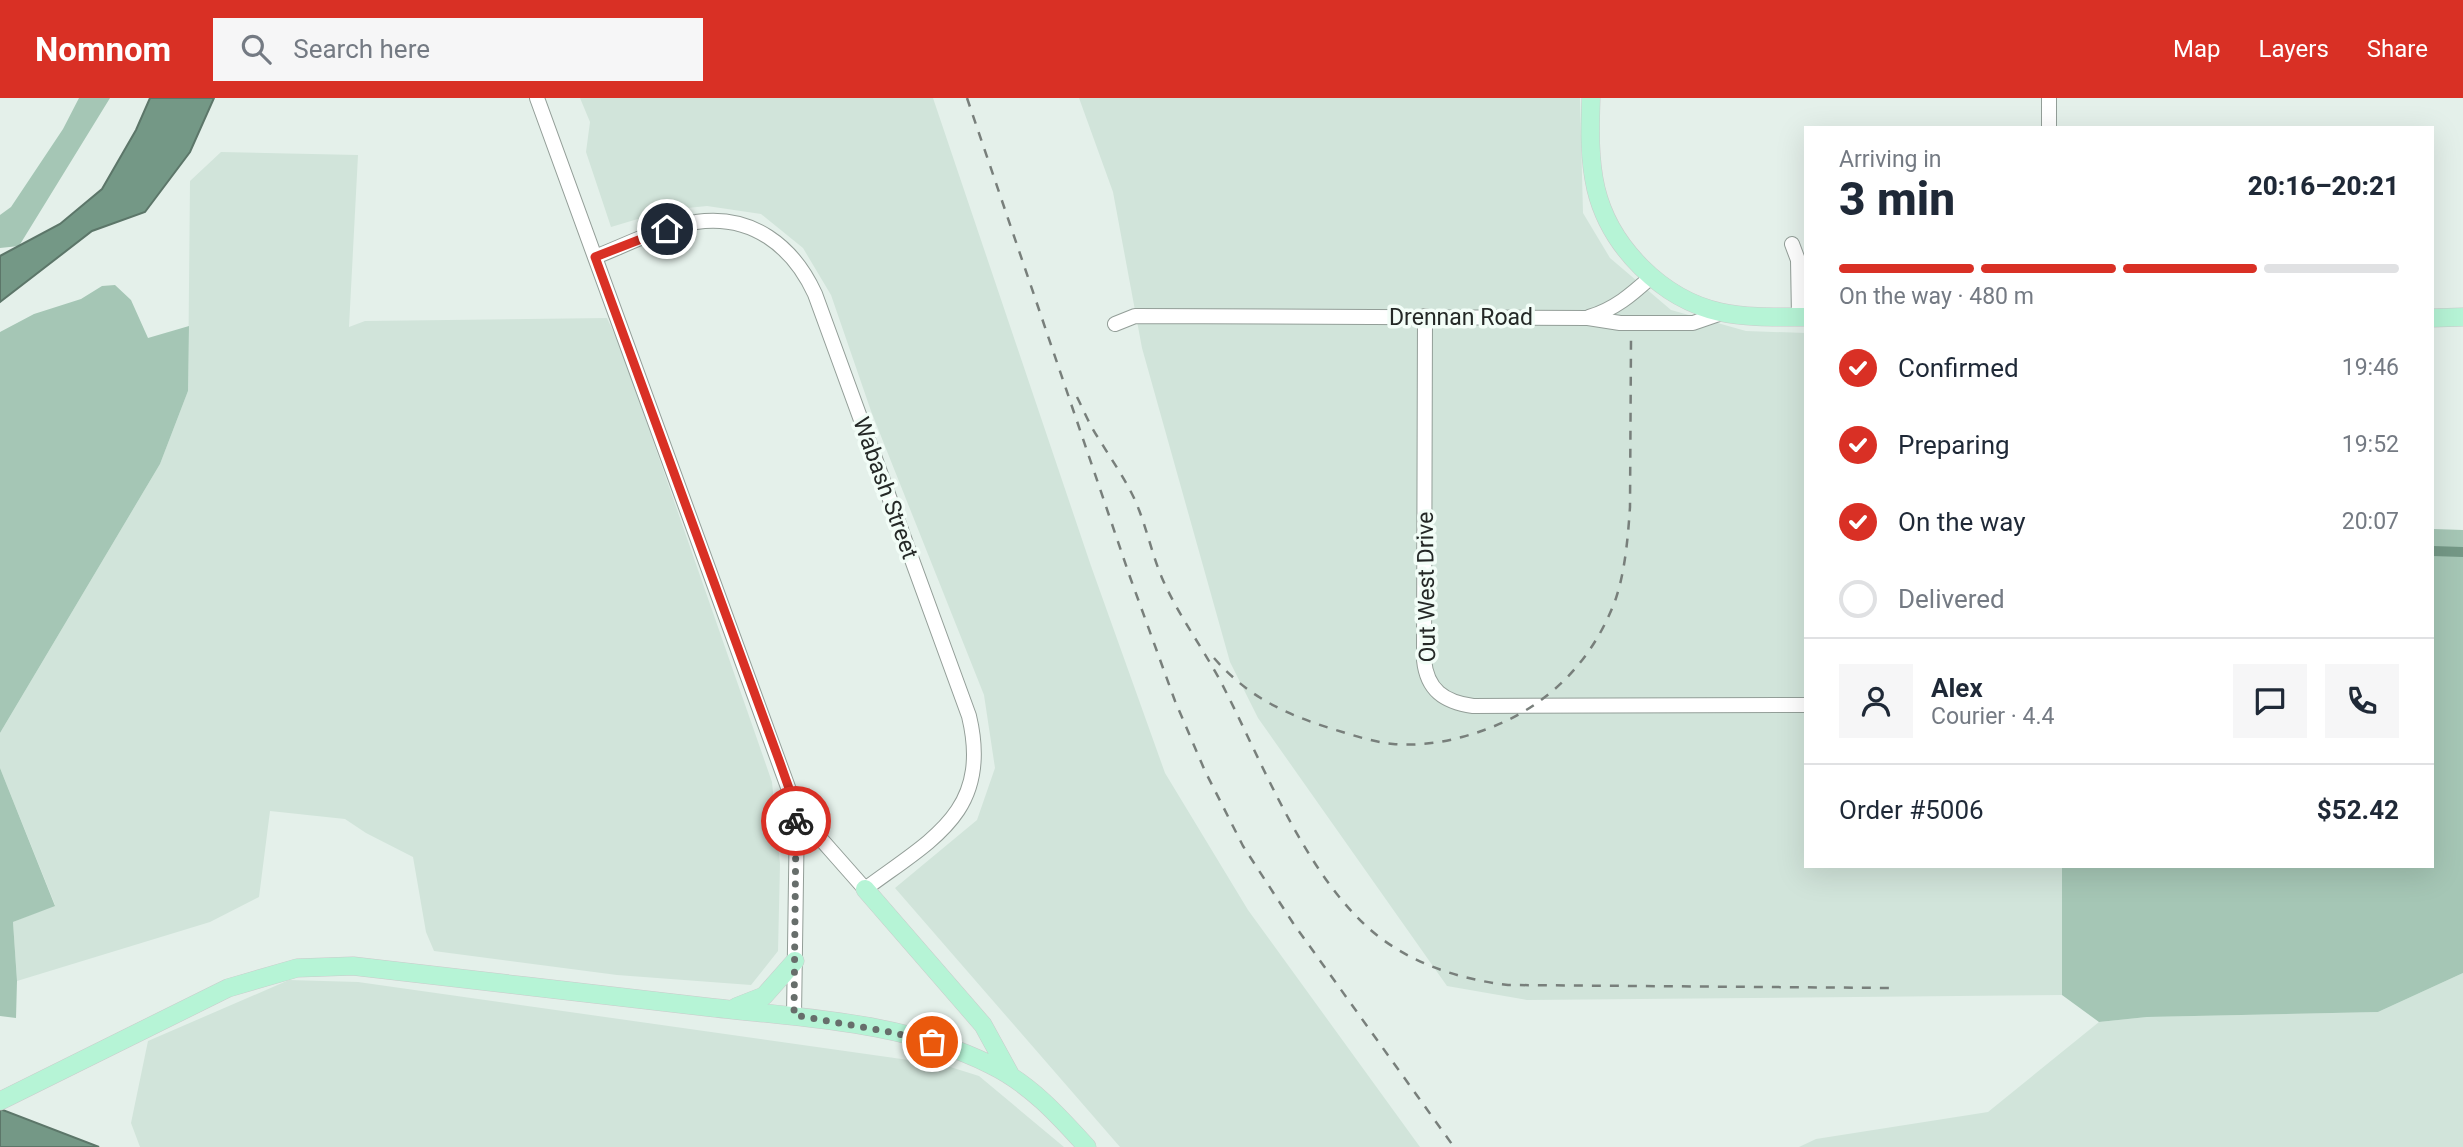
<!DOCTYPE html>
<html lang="en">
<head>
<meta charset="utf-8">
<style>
  :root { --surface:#fff; --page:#f6f6f7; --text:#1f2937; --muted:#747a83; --line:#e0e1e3; --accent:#d93025 }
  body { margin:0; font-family:Roboto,sans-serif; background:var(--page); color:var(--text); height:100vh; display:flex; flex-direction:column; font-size:26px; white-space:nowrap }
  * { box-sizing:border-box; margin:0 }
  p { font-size:23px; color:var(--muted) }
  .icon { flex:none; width:38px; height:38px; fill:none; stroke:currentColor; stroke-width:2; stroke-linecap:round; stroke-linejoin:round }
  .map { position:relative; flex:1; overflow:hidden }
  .details { position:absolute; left:1804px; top:28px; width:630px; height:742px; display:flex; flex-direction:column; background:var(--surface); border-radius:0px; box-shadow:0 7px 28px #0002 }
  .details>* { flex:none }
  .pin { position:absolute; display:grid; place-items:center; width:60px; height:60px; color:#fff; margin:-30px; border:4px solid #fff; border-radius:50%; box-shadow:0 2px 7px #0007 }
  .courier { position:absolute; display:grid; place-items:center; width:70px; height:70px; margin:-35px; border:5px solid #d93025; border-radius:50%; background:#fff; color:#222; box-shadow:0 2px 9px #0007 }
  .summary em { font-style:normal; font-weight:800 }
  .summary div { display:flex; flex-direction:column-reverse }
  .summary { display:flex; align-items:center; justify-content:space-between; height:119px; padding:0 35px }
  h1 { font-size:46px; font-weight:800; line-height:52px }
  .bar { display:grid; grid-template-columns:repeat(4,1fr); gap:10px 7px; align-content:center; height:84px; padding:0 35px }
  .bar i { height:9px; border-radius:5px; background:var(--line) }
  .bar .on { background:var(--accent) }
  .bar p { grid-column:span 4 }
  .line { display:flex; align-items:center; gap:18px; padding:0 35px; border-top:2px solid var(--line) }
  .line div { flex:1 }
  .round { display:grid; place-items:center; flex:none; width:74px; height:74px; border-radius:0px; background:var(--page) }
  ol { padding:0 35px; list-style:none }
  li { display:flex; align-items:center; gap:21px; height:77px }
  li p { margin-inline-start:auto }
  li .icon { padding:7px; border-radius:50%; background:var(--accent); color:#fff; stroke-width:4 }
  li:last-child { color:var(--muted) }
  li i { width:38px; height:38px; border:4px solid var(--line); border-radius:50% }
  header { display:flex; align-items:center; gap:42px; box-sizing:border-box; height:98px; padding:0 35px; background:var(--accent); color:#fff }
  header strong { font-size:33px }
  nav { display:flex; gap:38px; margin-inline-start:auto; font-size:24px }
  .search { width:490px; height:63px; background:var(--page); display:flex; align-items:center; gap:18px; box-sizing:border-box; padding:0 24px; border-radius:0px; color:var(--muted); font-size:26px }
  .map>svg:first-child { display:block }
  .built { fill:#d1e4da }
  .green { fill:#a5c6b5 }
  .water { fill:#749886; stroke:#5c7669; stroke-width:2 }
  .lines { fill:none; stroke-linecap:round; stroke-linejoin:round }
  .canal { stroke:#749886; stroke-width:10 }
  .minor-casing { stroke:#939e98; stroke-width:16 }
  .major-casing { stroke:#cacbcb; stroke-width:19 }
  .minor { stroke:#fff; stroke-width:14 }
  .major { stroke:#b6f4d6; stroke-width:18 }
  .rail { stroke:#787f7b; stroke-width:2.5; stroke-dasharray:9 9; stroke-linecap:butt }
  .done { stroke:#676e6b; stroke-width:7; stroke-dasharray:0 12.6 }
  .route { stroke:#d93025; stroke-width:9 }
  .labels { text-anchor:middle; stroke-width:7; stroke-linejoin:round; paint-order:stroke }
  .street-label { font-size:23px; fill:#242826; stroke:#f2fdf7 }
</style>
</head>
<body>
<header>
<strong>Nomnom</strong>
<div class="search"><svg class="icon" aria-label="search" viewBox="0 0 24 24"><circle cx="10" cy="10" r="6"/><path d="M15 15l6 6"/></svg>Search here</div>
<nav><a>Map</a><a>Layers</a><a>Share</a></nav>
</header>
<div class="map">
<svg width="2463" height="1049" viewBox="0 0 2463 1049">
  <rect width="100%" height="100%" fill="#e4f0ea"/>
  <path class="built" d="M580 0H933L1091 468 1165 675 1248 812 1420 1049H1120L895 790 977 722 995 670 984 597 871 313 831 197 803 150 761 116 707 108 668 112 611 129 586 54 590 24Z
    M1079 0H1580L1583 115 1610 160 1671 212 1746 233 1806 235V768H2062V897L1527 902 1447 888 1258 620 1230 564 1142 250 1113 94Z
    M221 54 358 57 349 229 365 223 607 220 620 248 772 684 780 766 778 853 751 887 617 877 434 853 426 834 413 759 366 735 345 721 270 713 259 799 210 824 17 883 13 824 55 807 0 670V635L160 366 188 293 190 83Z
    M2463 875V1049H1799L1816 1041 1988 1014 2099 924 2147 919 2378 914Z
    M289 882 358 884 944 967 979 978 1064 1049H140L131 1025 148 943Z"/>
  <path class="green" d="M79 0H110L19 148 0 150V117L11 109 63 31Z
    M115 187 131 202 148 240 189 228 188 293 160 366 0 635V234L34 216 81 201 102 188Z
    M2433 431 2463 432V875L2378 914 2147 919 2099 924 2062 897V768H2432Z
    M0 670 55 808 13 824 17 883 16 920 0 918Z"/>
  <path class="water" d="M150 0H214L190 54 145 114 92 133 0 204V158L60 126 102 91 136 32Z
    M0 1011 99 1049H0Z"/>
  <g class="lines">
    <path class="canal" d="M2432 453 2463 454"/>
    <g class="minor-casing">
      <path id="minor" d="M537 0 797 714 865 791C932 741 992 714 969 618L815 196C793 148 752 116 696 124 662 128 628 146 595 159
        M2049 0V30
        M1792 146 1798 162 1799 219
        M1425 218 1424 562C1427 592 1444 604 1473 608L1806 607
        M1589 219C1615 211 1631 197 1651 179
        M1115 226 1135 218 1588 220 1620 225H1693L1722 215
        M794 917 797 714"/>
    </g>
    <g class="major-casing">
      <path id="major" d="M1591 0C1590 30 1589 61 1596 91 1610 149 1662 201 1720 214 1747 220 1778 219 1806 219
        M2432 220 2463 219
        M865 791 983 927 1011 978
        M736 909 764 898 795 863
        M0 1003 228 890 297 870 353 868C471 882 589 895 707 909 801 920 904 923 991 967 1030 986 1058 1017 1087 1049"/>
    </g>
    <use href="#minor" class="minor"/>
    <use href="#major" class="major"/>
    <path class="rail" d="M967 0 1130 479 1175 603 1205 673 1243 748 1293 825 1454 1049
      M1077 299C1084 313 1090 328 1099 341 1111 361 1124 379 1134 400 1146 426 1151 454 1162 480 1178 517 1203 550 1222 586 1262 664 1301 766 1364 826 1403 863 1456 881 1508 887L1893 890
      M1214 560C1249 600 1287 617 1336 632 1355 638 1374 644 1393 646 1416 648 1440 645 1462 639 1534 620 1588 574 1615 503 1625 475 1628 439 1630 409L1631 241"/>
  </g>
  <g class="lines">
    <path class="done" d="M796 723 794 917 890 934 932 944"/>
    <path class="route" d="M667 131 595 159 779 662 797 713 796 723"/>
  </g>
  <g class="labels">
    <g class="street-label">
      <text x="1461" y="227">Drennan Road</text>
      <text transform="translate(886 390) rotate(70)" y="8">Wabash Street</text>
      <text transform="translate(1426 489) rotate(-91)" y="8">Out West Drive</text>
    </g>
  </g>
</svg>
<div class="pin" style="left:932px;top:944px;background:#ea580c"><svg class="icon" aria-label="bag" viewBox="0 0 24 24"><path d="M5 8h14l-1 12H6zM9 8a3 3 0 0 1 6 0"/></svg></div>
<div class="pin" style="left:667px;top:131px;background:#1f2937"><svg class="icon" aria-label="home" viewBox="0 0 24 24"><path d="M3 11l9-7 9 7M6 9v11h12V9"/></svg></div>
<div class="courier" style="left:796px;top:723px"><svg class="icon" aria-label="bike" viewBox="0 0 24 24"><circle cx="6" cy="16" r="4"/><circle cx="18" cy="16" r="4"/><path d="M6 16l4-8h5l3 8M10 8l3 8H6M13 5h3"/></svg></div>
<section class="details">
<div class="summary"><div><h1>3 min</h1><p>Arriving in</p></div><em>20:16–20:21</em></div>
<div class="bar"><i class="on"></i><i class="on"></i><i class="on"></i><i></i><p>On the way · 480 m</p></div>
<ol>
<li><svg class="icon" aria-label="check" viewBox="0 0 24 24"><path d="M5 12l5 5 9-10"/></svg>Confirmed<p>19:46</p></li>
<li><svg class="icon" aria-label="check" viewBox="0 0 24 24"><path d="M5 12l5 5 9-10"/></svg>Preparing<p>19:52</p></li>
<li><svg class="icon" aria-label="check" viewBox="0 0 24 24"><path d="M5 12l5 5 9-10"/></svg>On the way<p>20:07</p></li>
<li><i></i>Delivered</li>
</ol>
<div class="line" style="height:126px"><a class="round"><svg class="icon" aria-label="person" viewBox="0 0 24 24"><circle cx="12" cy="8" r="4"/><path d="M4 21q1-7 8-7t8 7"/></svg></a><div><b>Alex</b><p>Courier · 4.4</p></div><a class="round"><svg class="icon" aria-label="chat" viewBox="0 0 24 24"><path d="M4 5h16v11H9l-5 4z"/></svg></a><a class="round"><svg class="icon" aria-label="phone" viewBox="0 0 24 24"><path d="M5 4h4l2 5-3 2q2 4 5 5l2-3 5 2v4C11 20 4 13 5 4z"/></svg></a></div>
<div class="line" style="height:91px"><div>Order #5006</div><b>$52.42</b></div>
</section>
</div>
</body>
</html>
